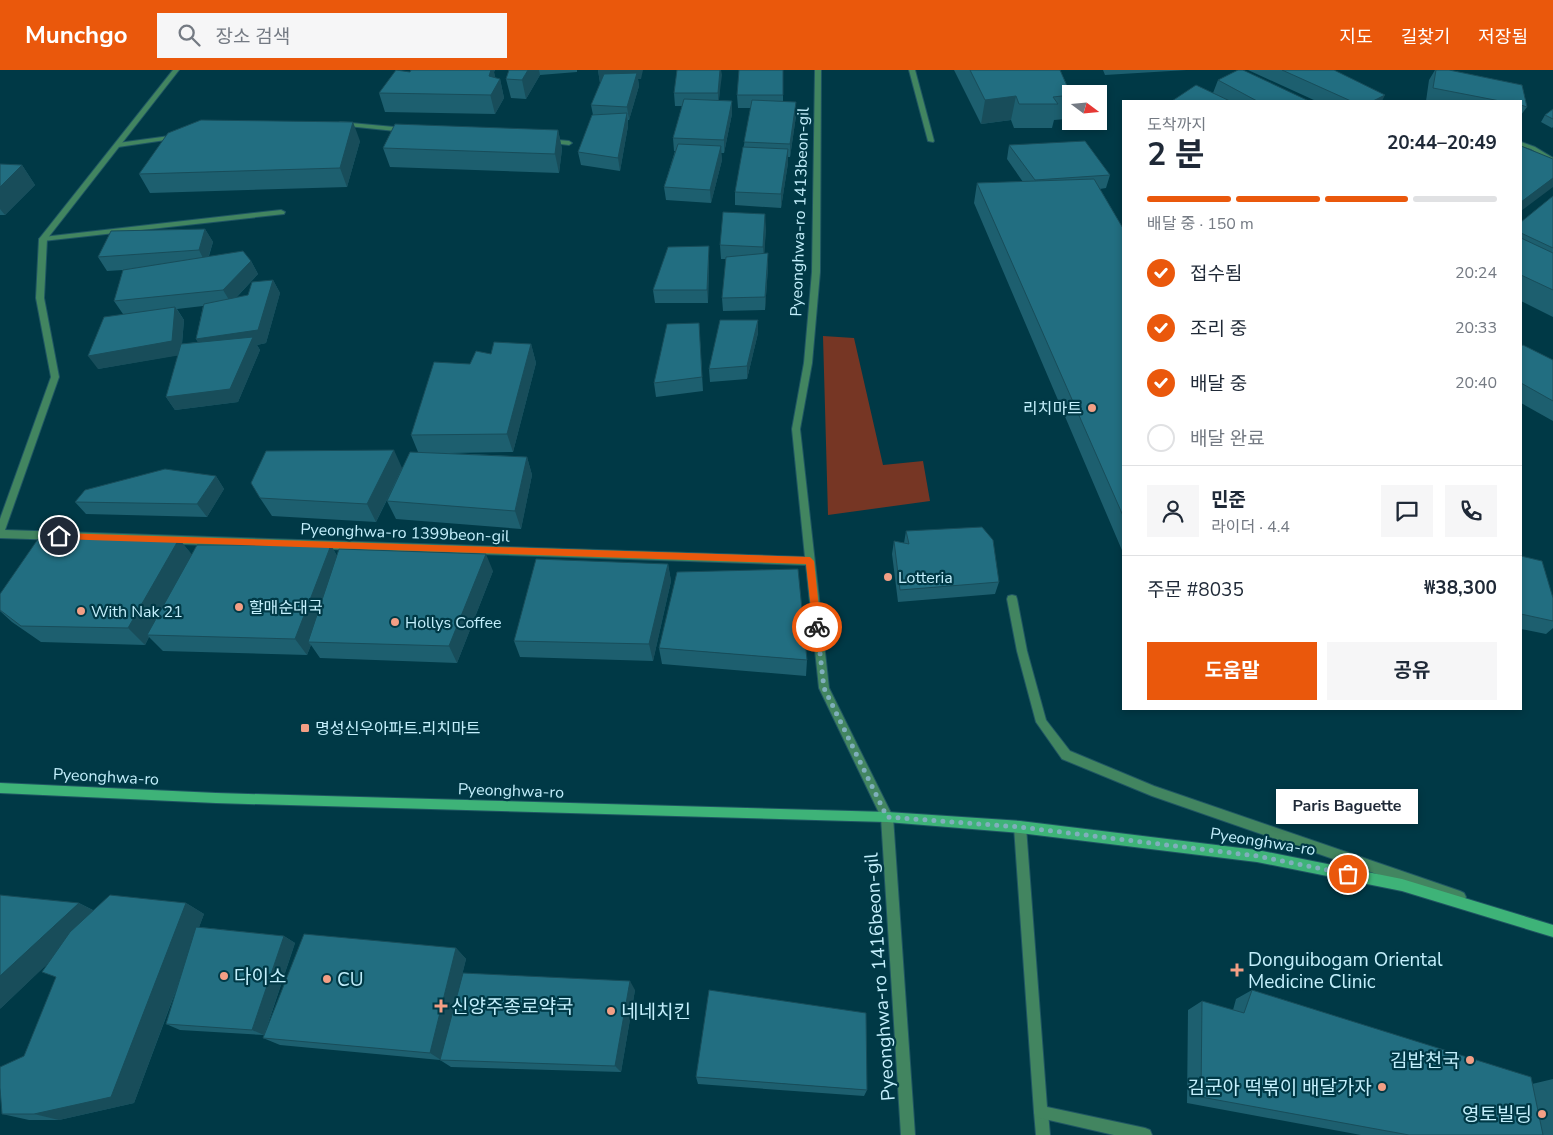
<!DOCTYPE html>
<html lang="ko">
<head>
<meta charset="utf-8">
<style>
  :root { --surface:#fff; --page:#f6f6f7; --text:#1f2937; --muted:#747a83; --line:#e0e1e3; --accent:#ea580c }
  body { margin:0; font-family:"Nunito Sans","Noto Sans KR",sans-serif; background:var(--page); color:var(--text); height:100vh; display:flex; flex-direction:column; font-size:19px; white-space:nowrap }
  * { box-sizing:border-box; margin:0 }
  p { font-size:16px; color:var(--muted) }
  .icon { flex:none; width:28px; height:28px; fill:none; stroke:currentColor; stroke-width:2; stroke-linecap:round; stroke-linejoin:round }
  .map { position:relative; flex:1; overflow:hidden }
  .side { position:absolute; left:1122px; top:30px; width:400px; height:610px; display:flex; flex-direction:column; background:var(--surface); border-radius:0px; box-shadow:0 2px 8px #0003 }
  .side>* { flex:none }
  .needle { width:32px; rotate:106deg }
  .tools { position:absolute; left:1062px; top:15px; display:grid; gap:10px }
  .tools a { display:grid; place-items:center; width:45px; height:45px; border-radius:0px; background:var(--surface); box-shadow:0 2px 8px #0003; font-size:25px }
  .pin { position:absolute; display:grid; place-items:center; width:42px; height:42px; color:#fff; margin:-21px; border:2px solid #fff; border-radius:50%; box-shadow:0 1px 5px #0007 }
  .courier { position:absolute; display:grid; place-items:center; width:50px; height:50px; margin:-25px; border:4px solid #ea580c; border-radius:50%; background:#fff; color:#222; box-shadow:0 1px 6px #0007 }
  .bubble { position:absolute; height:35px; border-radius:0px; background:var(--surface); box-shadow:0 2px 8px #0003; font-size:16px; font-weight:700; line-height:35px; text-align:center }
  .overview em { font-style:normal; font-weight:700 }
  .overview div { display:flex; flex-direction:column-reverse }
  .overview { display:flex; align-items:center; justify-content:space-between; height:85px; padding:0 25px }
  h1 { font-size:32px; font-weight:700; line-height:38px }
  .bar { display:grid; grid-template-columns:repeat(4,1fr); gap:8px 5px; align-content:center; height:60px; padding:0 25px }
  .bar i { height:6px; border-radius:4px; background:var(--line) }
  .bar .on { background:var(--accent) }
  .bar p { grid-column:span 4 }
  .line { display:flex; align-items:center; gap:12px; padding:0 25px; border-top:1px solid var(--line) }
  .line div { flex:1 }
  .round { display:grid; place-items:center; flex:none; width:52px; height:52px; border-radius:0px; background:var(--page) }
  ol { padding:0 25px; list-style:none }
  li { display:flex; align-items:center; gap:15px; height:55px }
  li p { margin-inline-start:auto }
  li .icon { padding:5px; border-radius:50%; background:var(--accent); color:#fff; stroke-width:4 }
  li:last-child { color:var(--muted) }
  li i { width:28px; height:28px; border:2px solid var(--line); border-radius:50% }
  .action { display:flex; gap:10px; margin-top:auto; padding:10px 25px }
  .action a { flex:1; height:58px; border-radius:0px; background:var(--accent); color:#fff; font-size:20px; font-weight:700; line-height:58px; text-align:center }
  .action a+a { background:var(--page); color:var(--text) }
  header { display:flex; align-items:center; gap:30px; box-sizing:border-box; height:70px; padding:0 25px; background:var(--accent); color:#fff }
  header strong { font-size:24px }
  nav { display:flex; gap:28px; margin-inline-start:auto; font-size:18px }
  .search { width:350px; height:45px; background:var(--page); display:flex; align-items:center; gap:12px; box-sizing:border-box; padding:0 18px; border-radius:0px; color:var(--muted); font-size:19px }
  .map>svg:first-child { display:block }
  .green { fill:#763624 }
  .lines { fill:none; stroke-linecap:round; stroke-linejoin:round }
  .service-casing { stroke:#1f5663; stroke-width:2 }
  .minor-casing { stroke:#1f5663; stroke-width:2 }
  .secondary-casing { stroke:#1f5663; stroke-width:2 }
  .service { fill:#428560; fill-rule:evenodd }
  .minor { fill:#428560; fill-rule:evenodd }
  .secondary { fill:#3eb378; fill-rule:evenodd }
  .wall { fill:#1d5f6f; fill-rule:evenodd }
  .shaded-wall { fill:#184d5a }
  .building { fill:#226e81; stroke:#184d5a }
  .route { fill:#ea580c }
  .done { stroke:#7fafbc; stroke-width:5; stroke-dasharray:0 9 }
  .poi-dot { fill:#f39f85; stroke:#003946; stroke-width:2 }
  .labels { text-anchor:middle; stroke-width:4.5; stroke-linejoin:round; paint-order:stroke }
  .street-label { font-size:16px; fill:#c3effc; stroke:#003946 }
  .poi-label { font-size:16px; fill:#c3effc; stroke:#003946; text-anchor:start }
  .near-poi-label { font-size:19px; fill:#c3effc; stroke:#003946; text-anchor:start }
  .near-street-label { font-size:19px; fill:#c3effc; stroke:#003946 }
</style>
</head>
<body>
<header>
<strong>Munchgo</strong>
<div class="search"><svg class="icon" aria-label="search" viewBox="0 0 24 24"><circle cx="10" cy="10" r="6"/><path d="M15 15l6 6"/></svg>장소 검색</div>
<nav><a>지도</a><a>길찾기</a><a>저장됨</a></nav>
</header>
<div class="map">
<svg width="1553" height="1065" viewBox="0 0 1553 1065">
  <rect width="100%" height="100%" fill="#003946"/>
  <path class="green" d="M823 266 854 268 883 395 923 391 930 431 828 445Z"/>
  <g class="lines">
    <g class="service-casing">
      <path id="service" d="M909 0H915L934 71 933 72 928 71Z
        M340 52 405 58 408 60 405 62 338 55 337 54Z
        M177 65 179 66V68L118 77 115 75 118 73Z
        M547 69 569 71 572 73 569 75 545 72 544 71Z
        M281 140 285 142 284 144 43 171 39 169 43 167Z
        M1012 525 1016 526 1017 529 1027 581 1046 650 1070 681 1154 716 1460 821 1464 823 1466 827 1464 831 1460 833 1152 726 1062 689 1036 652 1017 581 1007 529 1008 526Z
        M1041 1035 1046 1037 1048 1042 1050 1065H1036L1034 1042 1036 1037Z"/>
    </g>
    <g class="minor-casing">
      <path id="minor" d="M173 0H179L47 169 44 228 59 307 5 460 805 487 792 359 804 293 812 202 815 0H821L820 202 812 293 800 359 829 618 893 747 915 1065H901L881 747 819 618 806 495 0 468V449L51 307 36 228 39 169Z
        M1521 72 1535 77 1553 88V93L1531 79 1521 76Z
        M1020 751 1024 753 1026 757 1047 1037 1145 1058 1150 1060 1152 1065H1114L1036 1047 1034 1042 1014 757 1016 753Z"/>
    </g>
    <g class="secondary-casing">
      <path id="secondary" d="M0 713 216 723 887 742 1020 751 1257 780 1402 809 1553 855V867L1402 821 1257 792 1020 763 887 752 216 733 0 723Z"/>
    </g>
    <use href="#service" class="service"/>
    <use href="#minor" class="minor"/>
    <use href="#secondary" class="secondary"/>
  </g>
  <path class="wall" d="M411 0H495L494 2 495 8 500 9 504 28 495 44 385 42 379 23 410 2Z
    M509 0H577V2L540 5 526 29 511 28 506 9Z
    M598 0 641 9H638L639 16 629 50H628V56L620 101 581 95 578 82 593 45 591 35 601 13H600Z
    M677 0H721L719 30 732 31V44L724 83H721L722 90 711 133 666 130 664 117 675 81H674L673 68 682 36H675L674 23Z
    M783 0V32L796 46 790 87H788V93L781 138 735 135V122L751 38H738L737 25Z
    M954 0H1060L1071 24V27L1066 49 1054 50 1052 58H1014L1011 50 981 54Z
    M1103 0H1187L1105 5Z
    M1248 0H1334L1382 31H1316Z
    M1435 0H1449L1522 15 1527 37 1521 45V31H1426L1429 10Z
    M1218 10 1309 31H1172L1213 23Z
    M1553 39V57L1552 58 1541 52 1545 45Z
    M558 60 562 79 559 103 390 97 383 78Z
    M360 71 347 117 150 123 139 104Z
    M1009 75 1110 105 1106 118 1100 119 1124 160V485L974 133 977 113 1023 112 1007 89Z
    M0 94 22 95 35 115 5 145H0Z
    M1553 126V247L1521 231V152Z
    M766 158 764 184 768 183V197L765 240 723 241 722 228 726 189H721L720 175Z
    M205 159 213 172 209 186 251 191 258 204 236 228 248 225 273 210 280 223 266 273 257 275 260 280 238 332 175 340 166 327 178 285 98 299 123 244 114 231 123 200 107 201 98 187ZM203 236 196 269 198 272 182 274 184 250 177 239Z
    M709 176V189L708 233H655L653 220Z
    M758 250V263L747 309 710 312 709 299Z
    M699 253 703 321 656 327 654 313Z
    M531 274 536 293 513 382 450 383 527 387 532 405 521 459 396 449 387 431 398 408 376 452 272 446 260 428 402 398 418 382 411 365 470 294 491 284Z
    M1521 276 1553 290V351L1521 333Z
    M216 406 224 419 207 447 86 444 75 432Z
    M906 461 999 512 995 524 898 532 892 484 894 471 904 473Z
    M179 469 192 485 331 475 337 486 493 501 457 593 320 588 311 575 307 585 163 581 149 567 145 575 41 572 12 552 0 541V524Z
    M1521 486 1553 528V558L1546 564 1521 559Z
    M668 494 671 511 653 591 520 587 514 571Z
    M659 578 807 590 806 606 662 594Z
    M79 833 93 840 186 833 204 844 199 857 284 866 295 873 266 960 456 878 466 889 455 933 635 920 621 1002 451 997 440 990 280 975 263 968 264 965 180 960 166 954 180 910 134 1033 59 1050H29L2 1044 24 986 56 908 48 893 0 939Z
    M1252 920 1532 1014 1553 1009V1065H1361L1187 1033 1188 940 1202 931 1233 940 1236 929Z
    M696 1007 867 1020 864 1026 698 1014Z"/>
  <path class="shaded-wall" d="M484 0H495L494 2 497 14 500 9 504 28 495 44Z
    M528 0H539L540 5 526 29 522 10Z
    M598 0H643L641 9H638L639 16 629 50 627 37 635 9 600 13Z
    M720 0H721L722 5 718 36V23Z
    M1385 25 1382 31H1373Z
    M1016 26 1011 50 981 54 985 30Z
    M732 31V44L724 83V70Z
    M796 32V46L790 87V74Z
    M627 43 628 56 620 101 618 88Z
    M353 52 360 71 347 117 340 98Z
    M558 60 562 79 559 103 555 84Z
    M721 76 722 90 711 133 710 120Z
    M788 79V93L781 138V124Z
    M22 95 35 115 5 145 0 139V117Z
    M1553 108V117L1521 141V132Z
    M765 144 766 158 764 190 763 177Z
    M205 159 213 172 206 194 199 180Z
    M709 176V189L708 233 707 220Z
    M768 183V197L765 240V227Z
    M251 191 258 204 231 233 223 220Z
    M273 210 280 223 266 273 257 275 260 280 238 332 175 340 166 327 204 282 196 269Z
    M175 237 184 250 181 285 98 299 88 286Z
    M758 250V263L747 309V296Z
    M531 274 536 293 513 382 507 364Z
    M394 380 402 398 376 452 367 434Z
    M527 387 532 405 521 459 515 441Z
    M216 406 224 419 207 447 197 434Z
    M179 469 194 487 147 565 149 567 145 575 128 558Z
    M331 475 341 493 308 572 311 575 307 585 295 569Z
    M486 484 493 501 457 593 449 576Z
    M668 494 671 511 653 591 649 574Z
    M79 833 100 844 0 939V906Z
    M186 833 204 844 134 1033 59 1050 34 1044Z
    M284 866 295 873 264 965 252 960Z
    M456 878 466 889 441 990 430 983Z
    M630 911 635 920 621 1002 615 996Z"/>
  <path class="building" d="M396 0 410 2 411 0H491L489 6 500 9 491 25 379 23Z
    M509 0H528L522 10 506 9Z
    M677 0H720L718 23H674Z
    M739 0H783V25H737Z
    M970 0H1060L1071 25 1053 27 1058 34H1019L1016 26 985 30Z
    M1238 0H1243L1309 31H1257L1218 10Z
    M1282 0H1334L1385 25 1373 31H1351Z
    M1436 0H1449L1522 15 1527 37 1521 35V31H1500L1433 18Z
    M637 3 627 37 591 35 604 4Z
    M1196 15 1230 31H1172Z
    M684 29 732 31 724 70 673 68Z
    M752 30 796 32 790 74 744 72Z
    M1553 39V49L1545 45Z
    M627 43 618 88 578 82 592 45Z
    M201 50 353 52 340 98 139 104 168 63Z
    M395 54 558 60 555 84 383 78Z
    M1085 71 1110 105 1035 110 1009 75Z
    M678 74 721 76 710 120 664 117Z
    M1521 76 1553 89V108L1521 132Z
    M743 77 788 79 781 124 735 122Z
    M0 94 22 95 0 117Z
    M1094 109 1124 160V448L977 113Z
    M1553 126V178L1521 163V152Z
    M723 142 765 144 763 177 720 175Z
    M205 159 199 180 98 187 111 161Z
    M1521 168 1553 183V220L1521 205Z
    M709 176 707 220H653L668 177Z
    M243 181 251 191 223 220 114 231 123 200Z
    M768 183 765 227 722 228 726 187Z
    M273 210 258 260 196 269 204 234 248 225 252 212Z
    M175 237 172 271 88 286 104 247Z
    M720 250H758L747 296 709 299Z
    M699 253 702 307 654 313 667 254Z
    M253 267 230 319 166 327 181 274Z
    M494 272 531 274 507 364 411 365 434 292 470 294 476 281 491 284Z
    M1523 275 1553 290V331L1521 313V276Z
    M394 380 367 434 260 428 251 413 266 381Z
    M410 382 527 387 515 441 387 431Z
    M165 399 216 406 197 434 75 432 85 420Z
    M982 457 993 470 999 512 900 520 894 471 909 474 906 461Z
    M38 469H179L128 558 21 556 0 540V524Z
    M197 475H331L295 569 147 565Z
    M339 479 486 484 449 576 308 572Z
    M1521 486 1542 491 1553 528V551L1521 544Z
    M536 489 668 494 649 574 514 571Z
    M798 499 807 590 659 578 677 502Z
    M0 825 79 833 0 906Z
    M110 825 186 833 111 1027 34 1044H2L0 1018V997L24 986 56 907 42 902 70 862Z
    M196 857 284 866 252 960 166 954Z
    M304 864 456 878 430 983 263 968Z
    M463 903 630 911 615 996 440 990Z
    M709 920 866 943 867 1020 696 1007Z
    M1252 920 1531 1007 1543 1065H1409L1201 1027 1202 931 1244 943Z"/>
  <path class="route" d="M59 463 810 487 814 491 821 557 817 560 813 557 806 494 59 469 55 466Z"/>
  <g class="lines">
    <path class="done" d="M817 557 824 618 887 747 1020 757 1257 786 1348 804"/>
  </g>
  <g class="poi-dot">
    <circle cx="1092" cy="338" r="5"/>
    <circle cx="888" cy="507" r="5"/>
    <circle cx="239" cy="537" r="5"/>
    <circle cx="81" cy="541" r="5"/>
    <circle cx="395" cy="552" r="5"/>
    <rect x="300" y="653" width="10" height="10" rx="2.5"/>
    <path d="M1234.5 892.5h5v5h5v5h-5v5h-5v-5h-5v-5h5z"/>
    <circle cx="224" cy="906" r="5"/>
    <circle cx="327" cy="909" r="5"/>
    <path d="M438.5 928.5h5v5h5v5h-5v5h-5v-5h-5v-5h5z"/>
    <circle cx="611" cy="941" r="5"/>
    <circle cx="1470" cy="990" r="5"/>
    <circle cx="1382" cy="1017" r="5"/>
    <circle cx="1542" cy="1044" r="5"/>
  </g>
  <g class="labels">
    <g class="street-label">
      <text transform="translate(799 142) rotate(-88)" y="6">Pyeonghwa-ro 1413beon-gil</text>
      <text transform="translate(405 462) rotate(2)" y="6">Pyeonghwa-ro 1399beon-gil</text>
      <text transform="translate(106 706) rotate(3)" y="6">Pyeonghwa-ro</text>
      <text transform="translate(511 720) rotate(2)" y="6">Pyeonghwa-ro</text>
      <text transform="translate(1263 771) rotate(9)" y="6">Pyeonghwa-ro</text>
    </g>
    <g class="poi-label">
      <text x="1082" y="344" text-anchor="end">리치마트</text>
      <text x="898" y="513">Lotteria</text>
      <text x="249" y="543">할매순대국</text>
      <text x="91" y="547">With Nak 21</text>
      <text x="405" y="558">Hollys Coffee</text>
      <text x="315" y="664">명성신우아파트.리치마트</text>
    </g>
    <g class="near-poi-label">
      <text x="1248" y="896">Donguibogam Oriental<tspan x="1248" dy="22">Medicine Clinic</tspan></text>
      <text x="234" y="913">다이소</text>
      <text x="337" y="916">CU</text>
      <text x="451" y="943">신양주종로약국</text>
      <text x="621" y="948">네네치킨</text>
      <text x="1460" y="997" text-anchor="end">김밥천국</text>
      <text x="1372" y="1024" text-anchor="end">김군아 떡볶이 배달가자</text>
      <text x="1532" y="1051" text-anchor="end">영토빌딩</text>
    </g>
    <g class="near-street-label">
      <text transform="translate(879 907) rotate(-94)" y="7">Pyeonghwa-ro 1416beon-gil</text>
    </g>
  </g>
</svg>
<div class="tools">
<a><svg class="needle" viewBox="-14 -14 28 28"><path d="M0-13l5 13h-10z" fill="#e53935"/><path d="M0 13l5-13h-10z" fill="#747a83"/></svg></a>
</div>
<div class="pin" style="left:1348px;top:804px;background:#ea580c"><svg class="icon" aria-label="bag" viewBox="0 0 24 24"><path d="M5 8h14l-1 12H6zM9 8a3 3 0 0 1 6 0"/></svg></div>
<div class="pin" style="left:59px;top:466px;background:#1f2937"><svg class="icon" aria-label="home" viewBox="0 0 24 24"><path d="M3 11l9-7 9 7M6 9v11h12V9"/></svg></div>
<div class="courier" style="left:817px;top:557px"><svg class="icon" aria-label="bike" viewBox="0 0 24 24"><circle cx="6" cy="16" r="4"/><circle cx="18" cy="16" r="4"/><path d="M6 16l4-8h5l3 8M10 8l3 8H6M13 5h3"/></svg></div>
<div class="bubble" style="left:1276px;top:719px;width:142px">Paris Baguette</div>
<section class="side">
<div class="overview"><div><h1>2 분</h1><p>도착까지</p></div><em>20:44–20:49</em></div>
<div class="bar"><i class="on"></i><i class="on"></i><i class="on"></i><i></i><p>배달 중 · 150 m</p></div>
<ol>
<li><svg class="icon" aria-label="check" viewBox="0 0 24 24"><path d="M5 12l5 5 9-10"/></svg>접수됨<p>20:24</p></li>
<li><svg class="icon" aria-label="check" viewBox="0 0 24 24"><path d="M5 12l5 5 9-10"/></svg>조리 중<p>20:33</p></li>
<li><svg class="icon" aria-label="check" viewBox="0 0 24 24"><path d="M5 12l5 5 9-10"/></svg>배달 중<p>20:40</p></li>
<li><i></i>배달 완료</li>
</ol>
<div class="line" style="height:90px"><a class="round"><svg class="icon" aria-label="person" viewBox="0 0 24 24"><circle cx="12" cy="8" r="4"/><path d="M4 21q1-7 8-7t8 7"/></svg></a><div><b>민준</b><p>라이더 · 4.4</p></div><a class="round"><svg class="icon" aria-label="chat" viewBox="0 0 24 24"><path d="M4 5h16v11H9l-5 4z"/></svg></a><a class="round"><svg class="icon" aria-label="phone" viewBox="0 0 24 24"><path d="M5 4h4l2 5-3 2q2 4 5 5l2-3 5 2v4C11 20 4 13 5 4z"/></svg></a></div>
<div class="line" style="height:65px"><div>주문 #8035</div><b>₩38,300</b></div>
<div class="action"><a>도움말</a><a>공유</a></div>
</section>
</div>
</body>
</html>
